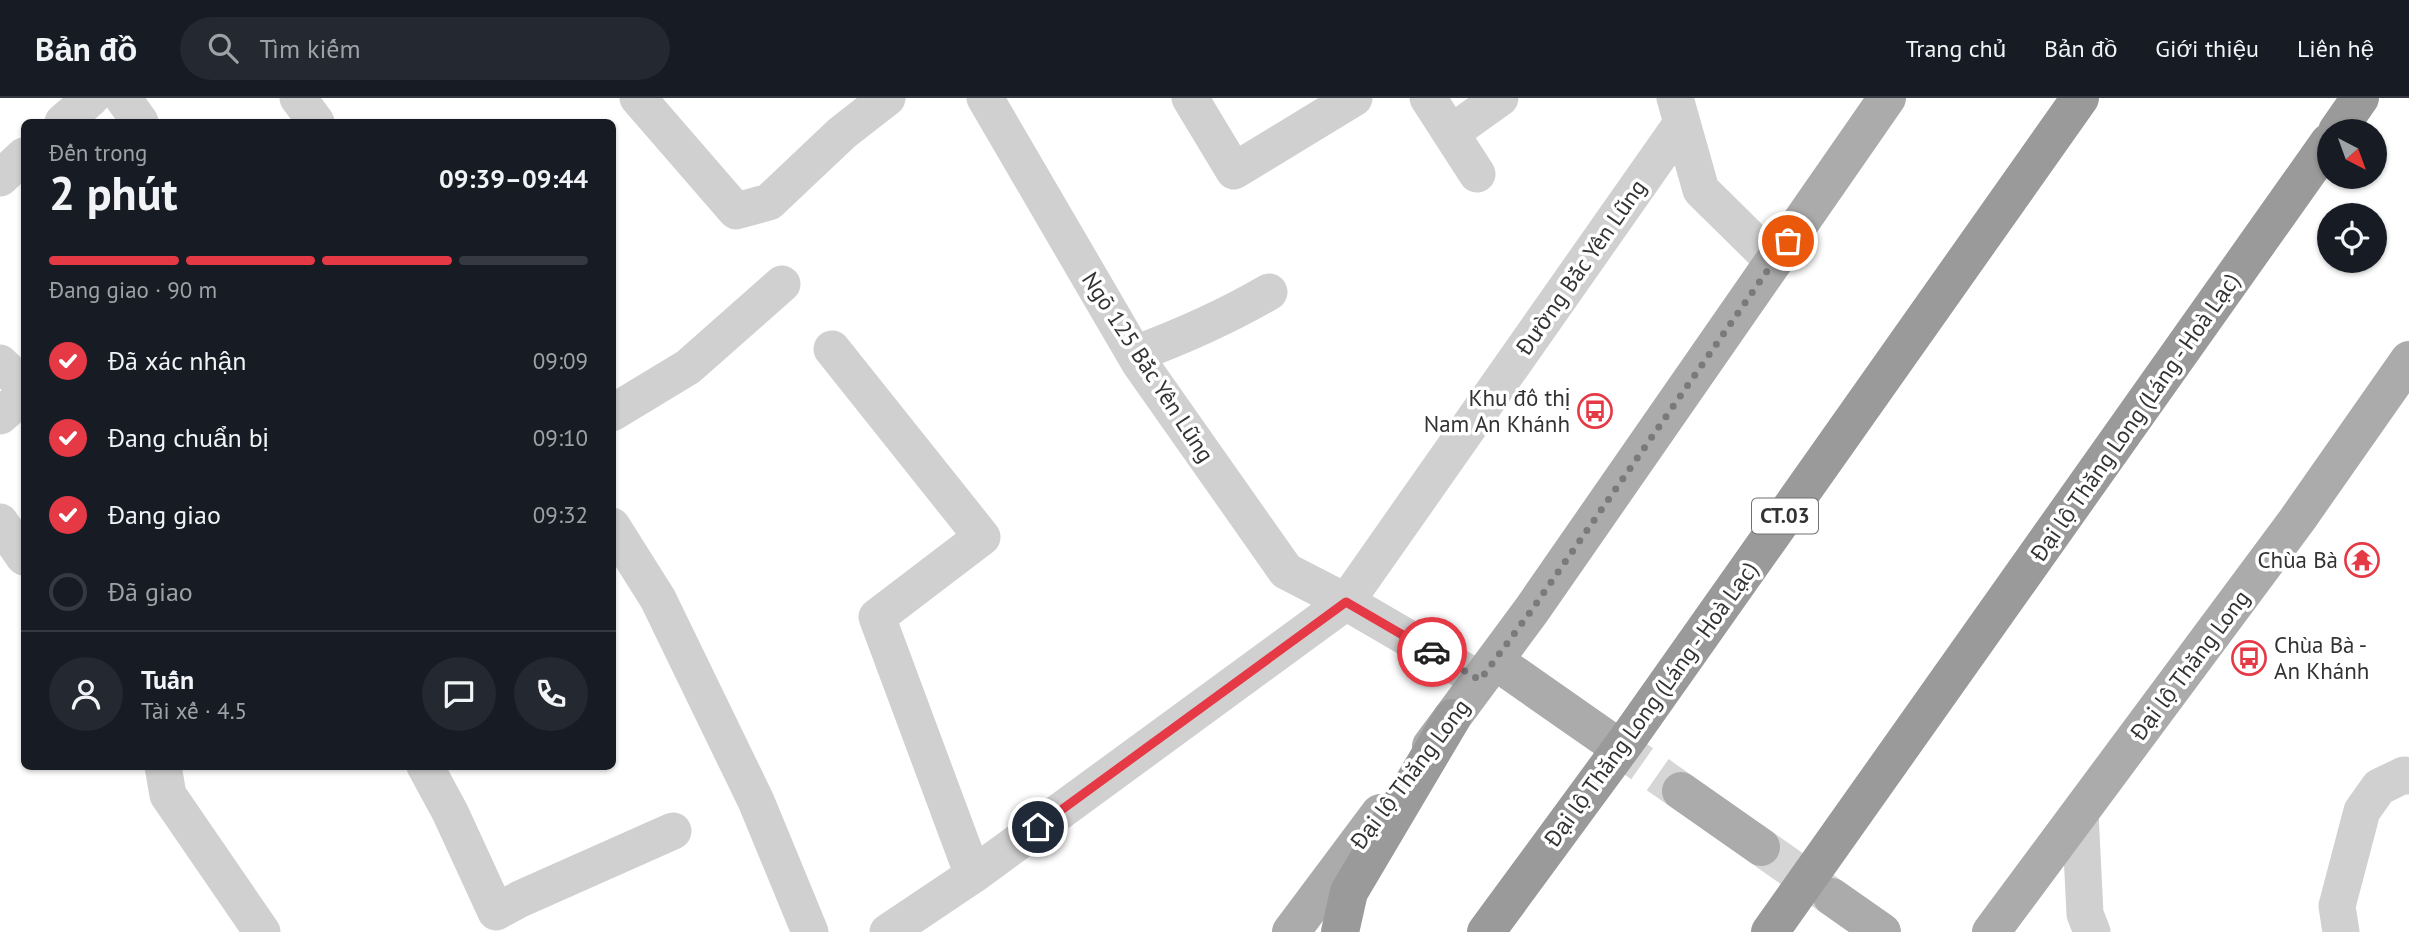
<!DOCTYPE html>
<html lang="vi">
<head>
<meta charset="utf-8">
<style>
  :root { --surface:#171b24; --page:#242831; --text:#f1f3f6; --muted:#9ea1a6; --line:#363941; --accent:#e63946 }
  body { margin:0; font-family:"PT Sans",sans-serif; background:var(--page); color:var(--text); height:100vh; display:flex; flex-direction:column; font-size:26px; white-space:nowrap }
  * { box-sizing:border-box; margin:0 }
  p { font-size:23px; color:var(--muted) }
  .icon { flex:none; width:38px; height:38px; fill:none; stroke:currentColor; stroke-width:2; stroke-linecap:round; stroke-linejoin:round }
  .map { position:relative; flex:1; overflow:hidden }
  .side { position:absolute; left:21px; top:21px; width:595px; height:651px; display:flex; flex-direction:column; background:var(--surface); border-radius:10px; box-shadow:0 2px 5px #0004 }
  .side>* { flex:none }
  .needle { width:46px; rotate:139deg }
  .fabs { position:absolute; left:2317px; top:21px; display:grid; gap:14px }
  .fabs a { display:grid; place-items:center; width:70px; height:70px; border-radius:50%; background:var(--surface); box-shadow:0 2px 5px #0004; font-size:35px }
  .pin { position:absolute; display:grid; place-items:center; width:60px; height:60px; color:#fff; margin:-30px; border:4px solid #fff; border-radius:50%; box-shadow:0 2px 7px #0007 }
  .courier { position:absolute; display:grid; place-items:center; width:70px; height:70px; margin:-35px; border:5px solid #e63946; border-radius:50%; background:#fff; color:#222; box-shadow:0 2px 9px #0007 }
  .overview em { font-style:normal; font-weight:600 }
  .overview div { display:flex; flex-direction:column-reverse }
  .overview { display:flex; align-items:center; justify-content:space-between; height:119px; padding:0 28px }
  h1 { font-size:46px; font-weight:600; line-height:52px }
  .bar { display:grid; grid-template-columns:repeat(4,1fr); gap:10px 7px; align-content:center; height:84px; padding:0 28px }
  .bar i { height:9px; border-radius:5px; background:var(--line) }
  .bar .active { background:var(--accent) }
  .bar p { grid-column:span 4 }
  .line { display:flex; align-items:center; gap:18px; padding:0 28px; border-top:2px solid var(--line) }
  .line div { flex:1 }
  .round { display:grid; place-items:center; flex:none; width:74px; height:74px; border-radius:37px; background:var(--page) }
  ol { padding:0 28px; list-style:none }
  li { display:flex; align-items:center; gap:21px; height:77px }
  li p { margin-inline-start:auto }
  li .icon { padding:7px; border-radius:50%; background:var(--accent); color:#fff; stroke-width:4 }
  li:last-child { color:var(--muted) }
  li i { width:38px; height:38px; border:4px solid var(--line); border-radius:50% }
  header { display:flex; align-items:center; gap:42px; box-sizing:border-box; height:98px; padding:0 35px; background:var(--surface); border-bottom:2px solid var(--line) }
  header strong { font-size:33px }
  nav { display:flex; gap:38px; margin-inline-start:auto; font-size:24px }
  .search { width:490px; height:63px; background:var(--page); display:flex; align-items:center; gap:18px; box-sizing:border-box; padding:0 24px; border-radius:38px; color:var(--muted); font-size:26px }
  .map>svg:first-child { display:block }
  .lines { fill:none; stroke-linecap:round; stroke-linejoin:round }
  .major-tunnel { stroke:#d6d6d6; stroke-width:38; stroke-dasharray:38 19; stroke-linecap:butt }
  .minor { stroke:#d0d0d0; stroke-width:37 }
  .major { stroke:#ababab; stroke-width:38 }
  .highway { stroke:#9a9a9a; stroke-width:38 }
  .done { stroke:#7a7a7a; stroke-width:7; stroke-dasharray:0 12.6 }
  .route { stroke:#e63946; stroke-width:9 }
  .labels { text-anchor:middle; stroke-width:7; stroke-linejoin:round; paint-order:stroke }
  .shield { fill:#fff; stroke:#707070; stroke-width:2 }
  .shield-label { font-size:21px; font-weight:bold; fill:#333 }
  .street-label { font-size:23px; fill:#333; stroke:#fff }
  .poi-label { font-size:23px; fill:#333; stroke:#fff; text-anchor:end }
</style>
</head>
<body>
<header>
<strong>Bản đồ</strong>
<div class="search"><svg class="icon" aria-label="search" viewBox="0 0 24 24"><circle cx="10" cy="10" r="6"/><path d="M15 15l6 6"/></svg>Tìm kiếm</div>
<nav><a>Trang chủ</a><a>Bản đồ</a><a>Giới thiệu</a><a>Liên hệ</a></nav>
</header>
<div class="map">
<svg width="2409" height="834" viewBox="0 0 2409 834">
  <rect width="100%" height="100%" fill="#fff"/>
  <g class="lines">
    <path class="major-tunnel" d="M1611 644 1681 693
      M1761 749 1832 799"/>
    <path class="minor" d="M123 0 140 24
      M298 0 316 24
      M638 0 736 113 769 104 842 35 887 0
      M985 0 1139 264 1286 473 1346 504 1480 582
      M1190 0 1234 73 1354 0
      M1428 0 1477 76
      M1675 0 1701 92 1774 164
      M63 24 91 0
      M1451 35 1500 0
      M0 80 24 58
      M832 251 982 439 877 519 973 777
      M1135 256C1181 239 1226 219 1269 194
      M0 265 24 288
      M612 315 688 269 782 186
      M0 318 24 297
      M0 424 24 459
      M612 428 658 501 756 703 810 834
      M163 668 168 697 262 834
      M425 668 450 714 496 814 520 801 673 733
      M2080 715 2085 816 2092 834
      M888 834 973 777 1346 504 1682 25
      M2341 834 2337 808 2362 713 2379 689 2404 677 2409 678"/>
    <path class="major" d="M1495 563 1611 644
      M1431 648 1531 513 1887 0
      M1681 693 1761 749
      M1832 799 1882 834
      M1291 834 1380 715
      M1991 834 2297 422 2409 262"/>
    <path class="highway" d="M2337 33 2360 0
      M1340 834 1349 794 1452 620
      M1486 834 1627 642 2080 0
      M1770 834 2329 44"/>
  </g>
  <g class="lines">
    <path class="done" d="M1432 554 1480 582 1531 513 1788 143"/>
    <path class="route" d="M1038 729 1346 504 1432 554"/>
  </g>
  <defs>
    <g id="bus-ring" transform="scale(1.75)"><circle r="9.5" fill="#fff" stroke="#e63946" stroke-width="1.5"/><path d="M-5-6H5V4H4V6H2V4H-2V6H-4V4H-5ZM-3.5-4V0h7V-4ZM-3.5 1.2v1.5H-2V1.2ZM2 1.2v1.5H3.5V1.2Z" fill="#e63946"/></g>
    <g id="temple-ring" transform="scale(1.75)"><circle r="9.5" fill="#fff" stroke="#e63946" stroke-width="1.5"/><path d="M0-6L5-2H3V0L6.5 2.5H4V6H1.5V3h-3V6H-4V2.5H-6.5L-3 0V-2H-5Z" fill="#e63946"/></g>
  </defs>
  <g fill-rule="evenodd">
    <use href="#bus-ring" x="1595" y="313"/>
    <use href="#temple-ring" x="2362" y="462"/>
    <use href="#bus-ring" x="2249" y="560"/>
  </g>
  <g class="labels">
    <rect class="shield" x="1752" y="400.5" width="66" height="35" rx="5"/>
    <g class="shield-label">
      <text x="1785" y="425">CT.03</text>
    </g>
    <g class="street-label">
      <text transform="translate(1581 169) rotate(-55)" y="8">Đường Bắc Yên Lũng</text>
      <text transform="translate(1148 269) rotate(57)" y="8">Ngõ 125 Bắc Yên Lũng</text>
      <text transform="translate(2135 319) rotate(-55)" y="8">Đại lộ Thăng Long (Láng - Hoà Lạc)</text>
      <text transform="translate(2190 567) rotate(-53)" y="8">Đại lộ Thăng Long</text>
      <text transform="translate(1651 606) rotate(-54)" y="8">Đại lộ Thăng Long (Láng - Hoà Lạc)</text>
      <text transform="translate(1410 676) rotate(-53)" y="8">Đại lộ Thăng Long</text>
    </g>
    <g class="poi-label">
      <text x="1570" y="308">Khu đô thị<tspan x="1570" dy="26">Nam An Khánh</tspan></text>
      <text x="2338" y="470">Chùa Bà</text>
      <text x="2274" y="555" text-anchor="start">Chùa Bà -<tspan x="2274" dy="26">An Khánh</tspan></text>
    </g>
  </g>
</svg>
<div class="fabs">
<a><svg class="needle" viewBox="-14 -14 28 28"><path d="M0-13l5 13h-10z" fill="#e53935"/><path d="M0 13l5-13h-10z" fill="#9ea1a6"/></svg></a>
<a><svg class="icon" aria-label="locate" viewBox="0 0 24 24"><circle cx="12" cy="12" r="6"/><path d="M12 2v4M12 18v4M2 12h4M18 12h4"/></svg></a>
</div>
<div class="pin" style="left:1788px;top:143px;background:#ea580c"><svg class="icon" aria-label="bag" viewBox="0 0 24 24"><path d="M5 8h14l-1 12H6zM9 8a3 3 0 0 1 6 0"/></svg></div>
<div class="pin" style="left:1038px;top:729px;background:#1f2937"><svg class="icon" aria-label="home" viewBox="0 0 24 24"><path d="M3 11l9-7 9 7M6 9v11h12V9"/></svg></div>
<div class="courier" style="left:1432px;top:554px"><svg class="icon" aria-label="car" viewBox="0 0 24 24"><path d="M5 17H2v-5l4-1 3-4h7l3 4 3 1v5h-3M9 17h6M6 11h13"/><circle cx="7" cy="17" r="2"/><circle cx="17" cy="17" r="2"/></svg></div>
<section class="side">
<div class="overview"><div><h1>2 phút</h1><p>Đến trong</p></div><em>09:39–09:44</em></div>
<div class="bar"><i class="active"></i><i class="active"></i><i class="active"></i><i></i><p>Đang giao · 90 m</p></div>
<ol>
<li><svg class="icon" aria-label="check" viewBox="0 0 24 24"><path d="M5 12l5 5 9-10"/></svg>Đã xác nhận<p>09:09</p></li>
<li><svg class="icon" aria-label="check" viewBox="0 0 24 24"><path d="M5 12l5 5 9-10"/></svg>Đang chuẩn bị<p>09:10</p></li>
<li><svg class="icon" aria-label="check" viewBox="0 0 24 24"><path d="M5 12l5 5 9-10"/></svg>Đang giao<p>09:32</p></li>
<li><i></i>Đã giao</li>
</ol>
<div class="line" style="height:126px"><a class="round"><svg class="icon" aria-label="person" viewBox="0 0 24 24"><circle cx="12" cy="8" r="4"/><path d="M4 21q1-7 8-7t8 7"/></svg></a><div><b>Tuấn</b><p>Tài xế · 4.5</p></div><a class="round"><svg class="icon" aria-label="chat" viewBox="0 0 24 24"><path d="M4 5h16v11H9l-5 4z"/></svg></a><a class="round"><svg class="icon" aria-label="phone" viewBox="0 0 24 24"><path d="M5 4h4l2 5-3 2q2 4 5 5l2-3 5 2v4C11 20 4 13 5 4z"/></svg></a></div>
</section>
</div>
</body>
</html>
